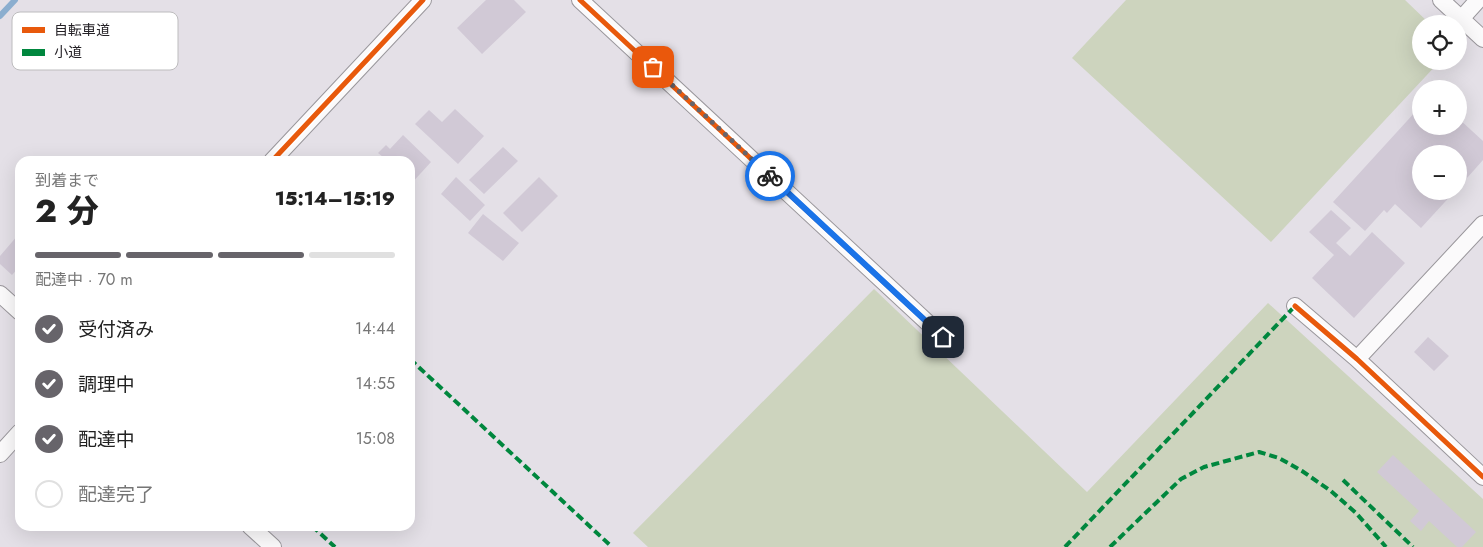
<!DOCTYPE html>
<html lang="ja">
<head>
<meta charset="utf-8">
<style>
  :root { --surface:#fff; --page:#f6f6f6; --text:#222; --muted:#767676; --line:#e0e0e0; --accent:#67646a }
  body { margin:0; font-family:Jost,"Noto Sans JP",sans-serif; background:var(--page); color:var(--text); height:100vh; display:flex; flex-direction:column; font-size:19px; white-space:nowrap }
  * { box-sizing:border-box; margin:0 }
  p { font-size:16px; color:var(--muted) }
  .icon { flex:none; width:28px; height:28px; fill:none; stroke:currentColor; stroke-width:2; stroke-linecap:round; stroke-linejoin:round }
  .map { position:relative; flex:1; overflow:hidden }
  .sheet { position:absolute; left:15px; top:156px; width:400px; height:375px; display:flex; flex-direction:column; background:var(--surface); border-radius:15px; box-shadow:0 5px 20px #0002 }
  .sheet>* { flex:none }
  .controls { position:absolute; left:1412px; top:15px; display:grid; gap:10px }
  .controls a { display:grid; place-items:center; width:55px; height:55px; border-radius:50%; background:var(--surface); box-shadow:0 5px 20px #0002; font-size:25px }
  .pin { position:absolute; display:grid; place-items:center; width:42px; height:42px; color:#fff; margin:-21px; border-radius:10px; box-shadow:0 2px 8px #0006 }
  .courier { position:absolute; display:grid; place-items:center; width:50px; height:50px; margin:-25px; border:4px solid #1a73e8; border-radius:50%; background:#fff; color:#222; box-shadow:0 1px 6px #0007 }
  .headline em { font-style:normal; font-weight:800 }
  .headline div { display:flex; flex-direction:column-reverse }
  .headline { display:flex; align-items:center; justify-content:space-between; height:85px; padding:0 20px }
  h1 { font-size:32px; font-weight:800; line-height:38px }
  .bar { display:grid; grid-template-columns:repeat(4,1fr); gap:8px 5px; align-content:center; height:60px; padding:0 20px }
  .bar i { height:6px; border-radius:4px; background:var(--line) }
  .bar .on { background:var(--accent) }
  .bar p { grid-column:span 4 }
  ol { padding:0 20px; list-style:none }
  li { display:flex; align-items:center; gap:15px; height:55px }
  li p { margin-inline-start:auto }
  li .icon { padding:5px; border-radius:50%; background:var(--accent); color:#fff; stroke-width:4 }
  li:last-child { color:var(--muted) }
  li i { width:28px; height:28px; border:2px solid var(--line); border-radius:50% }
  .map>svg:first-child { display:block }
  .green { fill:#cdd4be }
  .lines { fill:none; stroke-linecap:round; stroke-linejoin:round }
  .stream { stroke:#8baecf; stroke-width:6 }
  .building { fill:#d1c9d6 }
  .minor-casing { stroke:#99969b; stroke-width:18 }
  .minor { stroke:#fbfafb; stroke-width:16 }
  .quiet { stroke:#00873e; stroke-width:4; stroke-dasharray:8 4; stroke-linecap:butt }
  .cycleway-casing { stroke:#fff; stroke-width:8 }
  .cycleway { stroke:#e8590c; stroke-width:5 }
  .done { stroke:#67646a; stroke-width:5; stroke-dasharray:0 9 }
  .route { stroke:#1a73e8; stroke-width:6 }
  .key { fill:#fff; stroke:#bdbcbe; stroke-width:1 }
  .key-label { font-size:14px; fill:#242126 }
</style>
</head>
<body>
<div class="map">
<svg width="1483" height="547" viewBox="0 0 1483 547">
  <rect width="100%" height="100%" fill="#e4e0e7"/>
  <path class="green" d="M1126 0H1405L1430 24H1421V61H1440L1271 242 1072 58Z
    M874 289 1087 492 1268 303 1483 499V547H648L633 533Z"/>
  <g class="lines">
    <path class="stream" d="M0 16 15 0"/>
  </g>
  <path class="building" d="M486 0H514L526 12 482 54 457 28Z
    M455 109 484 136 458 164 415 124 429 110 442 122Z
    M1417 110 1421 114V126H1459V119L1483 141V160L1459 187V154H1421V191H1455L1421 228 1395 204 1387 213 1384 210 1365 231 1333 202Z
    M403 135 431 162 410 185V161H379L383 157 378 153 386 145 390 149Z
    M503 147 518 161 484 194 469 180Z
    M456 177 485 205 470 221 441 194Z
    M539 177 558 196 522 232 503 213Z
    M1331 210 1351 228 1336 243 1350 256 1372 232 1405 263 1354 318 1312 278 1334 255 1309 232Z
    M483 214 519 243 503 261 468 233Z
    M18 235 20 266 12 275 0 264V256Z
    M1428 337 1449 356 1434 371 1414 352Z
    M1393 455 1476 532 1462 547H1457L1429 521 1421 531 1410 521 1419 511 1377 472Z"/>
  <g class="lines">
    <g class="minor-casing">
      <path id="minor" d="M580 0 943 337
        M1441 0 1483 39
        M1461 19 1478 0
        M272 161 423 0
        M0 294 20 312
        M1295 306 1357 359 1483 477
        M1357 359 1483 224
        M0 454 20 432
        M250 526 273 547"/>
    </g>
    <use href="#minor" class="minor"/>
    <path class="quiet" d="M410 359 612 547
      M1343 480 1413 547
      M312 526 335 547
      M1065 547 1295 306
      M1110 547 1181 479 1204 467 1259 452 1279 458 1302 471 1331 491 1356 513 1386 547"/>
    <g class="cycleway-casing">
      <path id="cycleway" d="M580 0 943 337
        M272 161 423 0
        M1295 306 1357 359 1483 477"/>
    </g>
    <use href="#cycleway" class="cycleway"/>
  </g>
  <g class="lines">
    <path class="done" d="M653 67 770 176"/>
    <path class="route" d="M770 176 943 337"/>
  </g>
  <rect x="12" y="12" width="166" height="58" rx="8" class="key"/>
  <rect x="22" y="27" width="23" height="6" fill="#e8590c"/>
  <rect x="22" y="49" width="23" height="7" fill="#00873e"/>
  <g class="key-label">
    <text x="54" y="35">自転車道</text>
    <text x="54" y="57">小道</text>
  </g>
</svg>
<div class="controls">
<a><svg class="icon" aria-label="locate" viewBox="0 0 24 24"><circle cx="12" cy="12" r="6"/><path d="M12 2v4M12 18v4M2 12h4M18 12h4"/></svg></a>
<a>+</a>
<a>−</a>
</div>
<div class="pin" style="left:653px;top:67px;background:#ea580c"><svg class="icon" aria-label="bag" viewBox="0 0 24 24"><path d="M5 8h14l-1 12H6zM9 8a3 3 0 0 1 6 0"/></svg></div>
<div class="pin" style="left:943px;top:337px;background:#1f2937"><svg class="icon" aria-label="home" viewBox="0 0 24 24"><path d="M3 11l9-7 9 7M6 9v11h12V9"/></svg></div>
<div class="courier" style="left:770px;top:176px"><svg class="icon" aria-label="bike" viewBox="0 0 24 24"><circle cx="6" cy="16" r="4"/><circle cx="18" cy="16" r="4"/><path d="M6 16l4-8h5l3 8M10 8l3 8H6M13 5h3"/></svg></div>
<section class="sheet">
<div class="headline"><div><h1>2 分</h1><p>到着まで</p></div><em>15:14–15:19</em></div>
<div class="bar"><i class="on"></i><i class="on"></i><i class="on"></i><i></i><p>配達中 · 70 m</p></div>
<ol>
<li><svg class="icon" aria-label="check" viewBox="0 0 24 24"><path d="M5 12l5 5 9-10"/></svg>受付済み<p>14:44</p></li>
<li><svg class="icon" aria-label="check" viewBox="0 0 24 24"><path d="M5 12l5 5 9-10"/></svg>調理中<p>14:55</p></li>
<li><svg class="icon" aria-label="check" viewBox="0 0 24 24"><path d="M5 12l5 5 9-10"/></svg>配達中<p>15:08</p></li>
<li><i></i>配達完了</li>
</ol>
</section>
</div>
</body>
</html>
